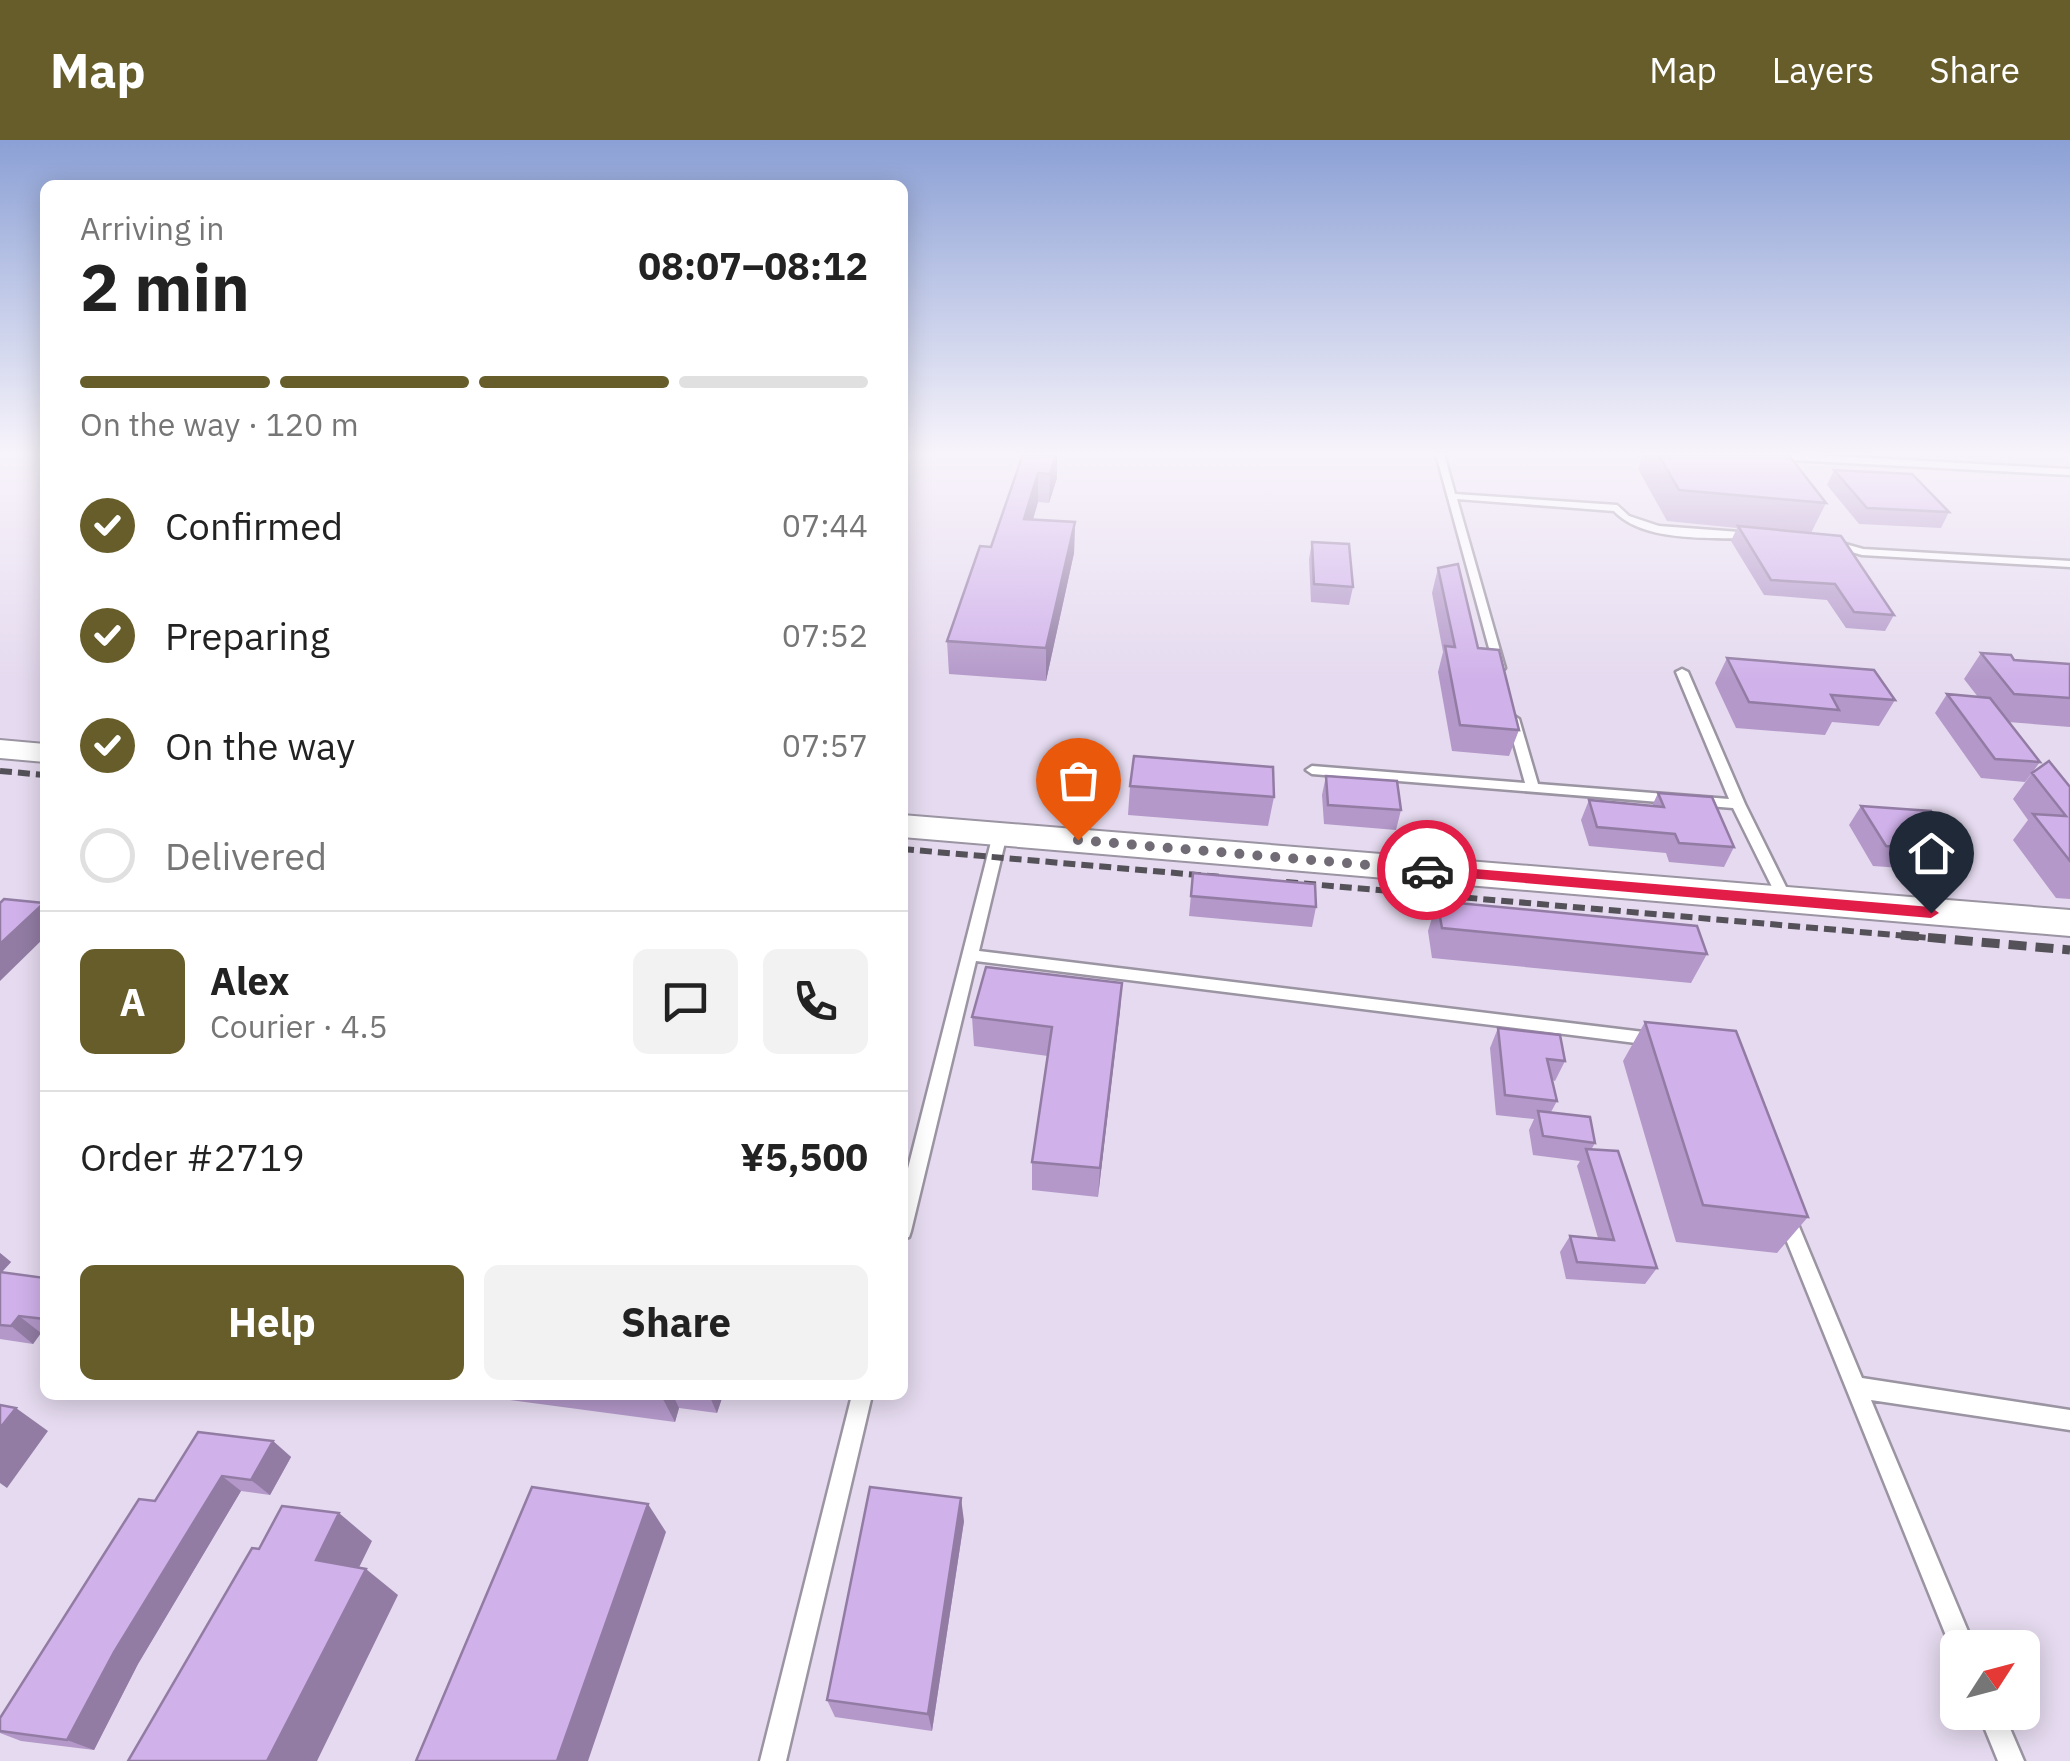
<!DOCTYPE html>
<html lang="en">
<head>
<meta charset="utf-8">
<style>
  :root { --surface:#fff; --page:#f2f2f2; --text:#222; --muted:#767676; --line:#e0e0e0; --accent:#675d2a }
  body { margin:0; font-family:"IBM Plex Sans",sans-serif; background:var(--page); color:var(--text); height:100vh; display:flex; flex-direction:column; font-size:38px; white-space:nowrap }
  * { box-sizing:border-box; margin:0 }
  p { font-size:32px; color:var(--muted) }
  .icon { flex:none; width:55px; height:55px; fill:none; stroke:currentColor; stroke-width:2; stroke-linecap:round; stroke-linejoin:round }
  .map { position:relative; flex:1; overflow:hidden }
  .drawer { position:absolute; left:40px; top:40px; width:868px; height:1220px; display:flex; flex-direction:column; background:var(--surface); border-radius:15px; box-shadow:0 5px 25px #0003 }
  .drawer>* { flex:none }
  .needle { width:65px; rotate:54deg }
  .controls { position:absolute; left:1940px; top:1490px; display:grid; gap:20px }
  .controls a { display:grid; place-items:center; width:100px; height:100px; border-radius:15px; background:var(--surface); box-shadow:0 5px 25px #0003; font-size:50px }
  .pin { position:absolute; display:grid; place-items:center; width:85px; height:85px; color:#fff; margin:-102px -42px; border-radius:50% 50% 50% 0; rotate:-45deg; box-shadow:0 0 10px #0007 }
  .pin .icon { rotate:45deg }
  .courier { position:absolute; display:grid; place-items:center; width:100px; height:100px; margin:-50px; border:8px solid #e11d48; border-radius:50%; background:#fff; color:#222; box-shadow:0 2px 12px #0007 }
  .headline em { font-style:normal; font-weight:700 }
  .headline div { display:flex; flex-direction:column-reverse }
  .headline { display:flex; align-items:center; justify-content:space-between; height:170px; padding:0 40px }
  h1 { font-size:65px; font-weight:700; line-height:75px }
  .bar { display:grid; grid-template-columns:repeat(4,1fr); gap:15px 10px; align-content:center; height:120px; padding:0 40px }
  .bar i { height:12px; border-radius:8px; background:var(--line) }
  .bar .current { background:var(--accent) }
  .bar p { grid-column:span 4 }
  .line { display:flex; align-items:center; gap:25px; padding:0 40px; border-top:2px solid var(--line) }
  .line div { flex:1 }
  .round { display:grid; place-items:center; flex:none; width:105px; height:105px; border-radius:15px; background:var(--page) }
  ol { padding:0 40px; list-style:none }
  li { display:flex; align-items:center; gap:30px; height:110px }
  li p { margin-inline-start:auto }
  li .icon { padding:10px; border-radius:50%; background:var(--accent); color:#fff; stroke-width:4 }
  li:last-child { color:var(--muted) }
  li i { width:55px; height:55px; border:5px solid var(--line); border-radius:50% }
  .cta { display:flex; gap:20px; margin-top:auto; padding:20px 40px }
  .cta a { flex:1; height:115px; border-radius:15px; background:var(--accent); color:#fff; font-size:40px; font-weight:700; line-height:115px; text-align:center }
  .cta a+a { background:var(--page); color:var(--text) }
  header { display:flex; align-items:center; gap:60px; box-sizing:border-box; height:140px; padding:0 50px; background:var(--accent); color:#fff }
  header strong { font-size:48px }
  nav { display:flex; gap:55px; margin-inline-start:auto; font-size:35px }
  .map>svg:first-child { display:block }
  .built { fill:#e5daef; fill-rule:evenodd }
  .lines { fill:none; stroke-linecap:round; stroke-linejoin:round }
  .service-casing { stroke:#9b94a2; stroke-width:5 }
  .tertiary-casing { stroke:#9b94a2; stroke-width:4 }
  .service { fill:#fff; fill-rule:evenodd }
  .tertiary { fill:#fff; fill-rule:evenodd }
  .rail-far1 { stroke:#555159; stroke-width:6; stroke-dasharray:12 6; stroke-linecap:butt }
  .rail { stroke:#555159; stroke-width:9; stroke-dasharray:18 9; stroke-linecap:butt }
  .wall { fill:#b398c9 }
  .shaded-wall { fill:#927ca4 }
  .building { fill:#d0b1ea; stroke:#927ca4; stroke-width:2.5 }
  .route { fill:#e11d48 }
  .done { stroke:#706b74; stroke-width:10; stroke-dasharray:0 18 }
</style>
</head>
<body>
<header>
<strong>Map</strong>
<nav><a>Map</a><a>Layers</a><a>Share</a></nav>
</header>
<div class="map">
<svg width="2070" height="1621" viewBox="0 0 2070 1621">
  <rect width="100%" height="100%" fill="#efe7f7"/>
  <path class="built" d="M0 314H45V1255H902L903 314H2070V1621H0ZM1958 1508H2022V1572H1958Z"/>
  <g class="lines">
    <g class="service-casing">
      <path id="service" d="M1436 314H1444L1455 354 1617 365 1629 376 1659 386 1753 393 1758 396 1753 399C1712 397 1644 403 1614 371L1457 359 1505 528 1503 530H1495Z
        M1733 314H1794L2070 329V335L1737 317Z
        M1831 400 1863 409 2070 421V427L1862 415 1828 405 1826 403Z
        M1682 529 1688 532 1745 664 1793 761 1791 764 1786 766 1779 761 1733 668 1312 634 1306 630 1312 626 1525 643 1507 579 1513 575 1519 579 1538 644 1729 659 1676 532Z
        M1000 690 1007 694 979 811 1652 893 1658 895 1660 899 1658 903 1652 905 976 821 911 1091 909 1097 902 1099V1052L993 694Z
        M1786 1069 1793 1071 1795 1077 1862 1238 2070 1270V1290L1871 1260 1975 1508H1958V1518L1951 1508 1777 1077 1779 1071Z
        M852 1255H872L786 1621H760Z
        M1978 1572H2003L2024 1621H1998Z"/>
    </g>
    <g class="tertiary-casing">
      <path id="tertiary" d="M0 600 45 604V622L0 618Z
        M902 675 2070 770V796L902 697Z"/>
    </g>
    <use href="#service" class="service"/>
    <use href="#tertiary" class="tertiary"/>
    <path class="rail-far1" d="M0 631 45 635
      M902 709 1221 737
      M1286 742 1930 798"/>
    <path class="rail" d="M1901 795 2070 810"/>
  </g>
  <path class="wall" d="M1023 314 1057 338 1049 363 1038 362 1033 380 1075 382 1074 413 1046 541 949 534 947 501 991 407Z
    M1643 314H1788L1826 363 1811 393 1894 475 1885 491 1846 488 1827 460 1764 455 1731 401 1737 388 1667 381 1638 329Z
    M1834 330 1949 372 1941 388 1859 384 1827 345Z
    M1312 402 1353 447 1349 465 1311 462 1309 419Z
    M1438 428 1519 590 1509 616 1452 611 1438 532 1443 512 1432 453Z
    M1981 513 2014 520 2070 524V587L2008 582 2040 622 2025 642 1981 638 1935 573 1947 554 1978 557 1964 539Z
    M1727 518 1895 560 1879 586 1832 582 1825 595 1736 588 1715 543Z
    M2032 633 2070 647V759L2056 758 2013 700 2028 680 2013 659Z
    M1326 636 1401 670 1396 690 1324 684 1322 655Z
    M1130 646 1274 657 1268 686 1128 675Z
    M1658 653 1734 707 1724 727 1669 722 1666 713 1589 706 1581 680 1589 660 1652 666Z
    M1861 666 1958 712 1944 731 1873 726 1849 685Z
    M1193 733 1316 767 1312 787 1189 776Z
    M1437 761 1707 814 1691 843 1432 818 1428 791Z
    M1122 843 1098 1057 1032 1050V1022L1048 916 974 906 972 877Z
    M1645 882 1808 1077 1777 1113 1676 1102 1623 921Z
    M1498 888 1565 921 1555 941 1552 940 1557 961 1551 972 1595 1003 1591 1010 1657 1128 1645 1144 1566 1139 1560 1112 1570 1096 1598 1098 1577 1026 1580 1021 1533 1015 1529 990 1534 979 1496 975 1490 908Z
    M0 1113 11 1122 2 1132 45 1138V1194L41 1193 33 1204 0 1199Z
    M472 1255H723L717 1273 679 1268 675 1282Z
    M273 1301 291 1317 270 1355 241 1351 138 1524 94 1610 21 1601 0 1593V1578L155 1361Z
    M964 1381 932 1591 835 1577 827 1560Z"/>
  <path class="shaded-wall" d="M1056 314H1057V338L1049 363 1050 334Z
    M1038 333V362L1024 409V379Z
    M1075 382 1074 413 1046 541V508Z
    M44 763 45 797 0 841V804Z
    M1122 843 1120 872 1098 1057 1100 1028Z
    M0 1113 11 1122 0 1134Z
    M19 1176 41 1193 33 1204 11 1186Z
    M665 1255H673L679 1268 675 1282 663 1259Z
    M709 1255H723L717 1273Z
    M16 1268 48 1291 7 1348 0 1343V1288Z
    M273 1301 291 1317 270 1355 251 1340Z
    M222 1336 241 1351 138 1524 94 1610 67 1600 114 1512Z
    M961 1358 964 1381 932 1591 928 1574Z
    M648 1364 666 1392 588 1621H557Z
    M339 1373 372 1401 350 1446 316 1420Z
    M366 1429 398 1455 317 1621H267Z"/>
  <path class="building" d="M1023 314H1056L1050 334 1038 333 1024 379 1075 382 1046 508 947 501 980 406 991 407Z
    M1658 314H1788L1826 363 1679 350Z
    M1834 330 1912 334 1949 372 1867 368Z
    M1738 386 1841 396 1894 475 1854 472 1835 444 1771 440Z
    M1312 402 1349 404 1353 447 1314 444Z
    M1458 424 1478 508 1499 510 1519 590 1460 585 1445 506 1455 507 1438 428Z
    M1981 513 2011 515 2014 520 2070 524V558L2014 554Z
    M1727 518 1874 530 1895 560 1831 555 1839 570 1749 562Z
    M1947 554 1990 558 2040 622 1995 619Z
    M1134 616 1273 627 1274 657 1130 646Z
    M2049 621 2070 647V721L2033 674 2066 676 2032 633Z
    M1326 636 1397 641 1401 670 1328 665Z
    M1658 653 1712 657 1734 707 1679 703 1675 694 1597 687 1589 660 1664 667Z
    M1861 666 1931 671 1958 712 1886 706Z
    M1193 733 1315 744 1316 767 1191 756Z
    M4 759 44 763 0 804V763Z
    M1437 761 1697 786 1707 814 1442 788Z
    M986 827 1122 843 1100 1028 1032 1022 1052 887 972 877Z
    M1645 882 1736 891 1808 1077 1703 1065Z
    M1498 888 1560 895 1565 921 1547 919 1557 961 1505 955Z
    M1538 971 1590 977 1595 1003 1543 996Z
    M1586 1009 1618 1011 1657 1128 1577 1122 1570 1096 1614 1100Z
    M0 1132 45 1138V1179L19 1176 11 1186 0 1185Z
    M630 1255H665L663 1259Z
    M0 1265 16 1268 0 1288Z
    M198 1292 273 1301 251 1340 222 1336 114 1512 67 1600 0 1591V1578L139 1359 155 1361Z
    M532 1347 648 1364 557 1621H416Z
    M870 1347 961 1358 928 1574 827 1560Z
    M282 1366 339 1373 316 1420 366 1429 267 1621H128L252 1408 259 1409Z"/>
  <linearGradient id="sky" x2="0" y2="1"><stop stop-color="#8ba0d5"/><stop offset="0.58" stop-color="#f8f4fb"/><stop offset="1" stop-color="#f8f4fb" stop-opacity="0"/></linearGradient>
  <rect width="2070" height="541" fill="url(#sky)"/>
  <path class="route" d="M1427 725 1931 767 1939 773 1931 778 1421 734 1419 730Z"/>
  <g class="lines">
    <path class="done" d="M1078 700 1427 730"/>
  </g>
</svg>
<div class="controls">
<a><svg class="needle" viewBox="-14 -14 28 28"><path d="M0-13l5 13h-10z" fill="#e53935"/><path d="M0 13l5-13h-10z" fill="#767676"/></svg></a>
</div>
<div class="pin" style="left:1078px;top:700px;background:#ea580c"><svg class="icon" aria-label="bag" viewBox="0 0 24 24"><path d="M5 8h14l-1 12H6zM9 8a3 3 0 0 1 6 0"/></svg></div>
<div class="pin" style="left:1931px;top:773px;background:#1f2937"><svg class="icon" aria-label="home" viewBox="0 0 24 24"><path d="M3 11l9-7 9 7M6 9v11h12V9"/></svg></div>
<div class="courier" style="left:1427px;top:730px"><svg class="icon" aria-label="car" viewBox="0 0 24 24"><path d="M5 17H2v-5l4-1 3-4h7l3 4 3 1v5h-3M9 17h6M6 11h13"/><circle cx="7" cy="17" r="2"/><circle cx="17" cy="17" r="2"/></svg></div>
<section class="drawer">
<div class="headline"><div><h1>2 min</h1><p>Arriving in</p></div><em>08:07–08:12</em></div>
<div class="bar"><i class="current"></i><i class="current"></i><i class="current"></i><i></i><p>On the way · 120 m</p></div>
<ol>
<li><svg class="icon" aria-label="check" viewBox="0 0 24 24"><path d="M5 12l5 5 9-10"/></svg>Confirmed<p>07:44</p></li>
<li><svg class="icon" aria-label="check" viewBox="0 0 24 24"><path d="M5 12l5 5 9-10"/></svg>Preparing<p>07:52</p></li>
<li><svg class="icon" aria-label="check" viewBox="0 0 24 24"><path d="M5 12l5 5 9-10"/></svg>On the way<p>07:57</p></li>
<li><i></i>Delivered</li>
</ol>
<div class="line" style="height:180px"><b class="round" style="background:var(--accent);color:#fff">A</b><div><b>Alex</b><p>Courier · 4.5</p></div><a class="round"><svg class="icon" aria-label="chat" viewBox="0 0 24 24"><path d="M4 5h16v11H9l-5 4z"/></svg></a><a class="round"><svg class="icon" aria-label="phone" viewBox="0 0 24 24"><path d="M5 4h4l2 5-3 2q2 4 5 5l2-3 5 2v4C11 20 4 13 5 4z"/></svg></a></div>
<div class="line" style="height:130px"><div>Order #2719</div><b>¥5,500</b></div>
<div class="cta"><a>Help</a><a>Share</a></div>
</section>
</div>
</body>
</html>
